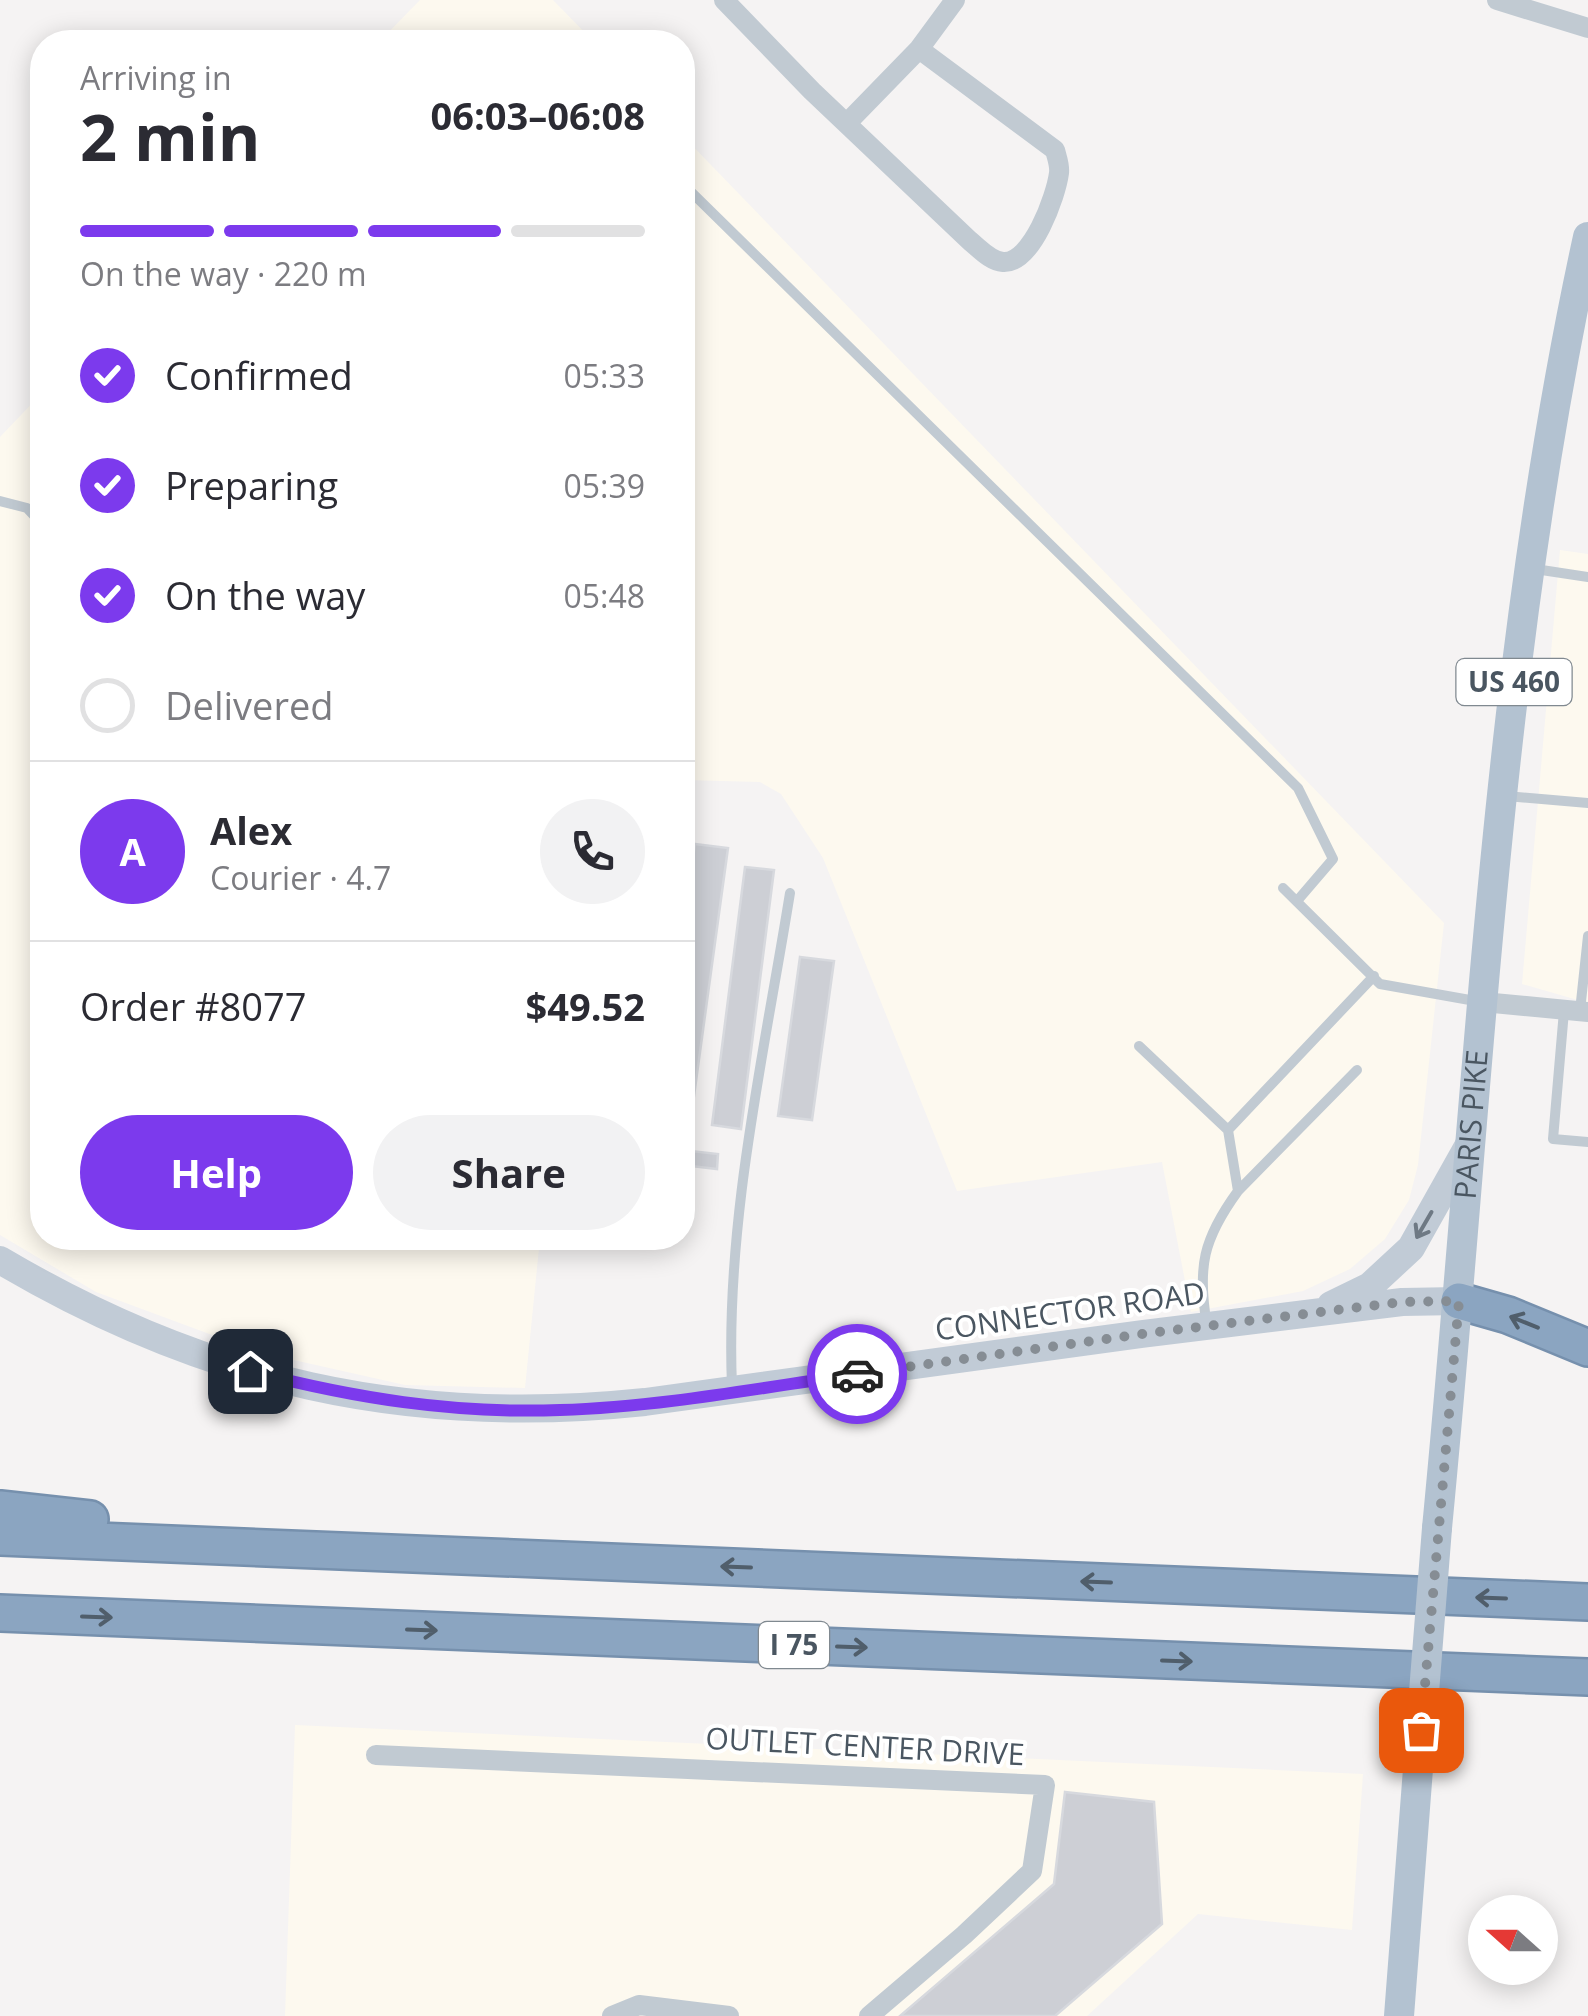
<!DOCTYPE html>
<html lang="en">
<head>
<meta charset="utf-8">
<style>
  :root { --surface:#fff; --page:#f2f2f3; --text:#2b2b33; --muted:#7c7c81; --line:#e1e1e2; --accent:#7c3aed }
  body { margin:0; font-family:"Open Sans",sans-serif; background:var(--page); color:var(--text); height:100vh; display:flex; flex-direction:column; font-size:38px; white-space:nowrap }
  * { box-sizing:border-box; margin:0 }
  p { font-size:32px; color:var(--muted) }
  .icon { flex:none; width:55px; height:55px; fill:none; stroke:currentColor; stroke-width:2; stroke-linecap:round; stroke-linejoin:round }
  .map { position:relative; flex:1; overflow:hidden }
  .panel { position:absolute; left:30px; top:30px; width:665px; height:1220px; display:flex; flex-direction:column; background:var(--surface); border-radius:40px; box-shadow:0 5px 25px #0003 }
  .panel>* { flex:none }
  .needle { width:65px; rotate:291deg }
  .tools { position:absolute; left:1468px; top:1895px; display:grid; gap:20px }
  .tools a { display:grid; place-items:center; width:90px; height:90px; border-radius:50%; background:var(--surface); box-shadow:0 5px 25px #0003; font-size:50px }
  .pin { position:absolute; display:grid; place-items:center; width:85px; height:85px; color:#fff; margin:-42px; border-radius:20px; box-shadow:0 5px 15px #0006 }
  .courier { position:absolute; display:grid; place-items:center; width:100px; height:100px; margin:-50px; border:8px solid #7c3aed; border-radius:50%; background:#fff; color:#222; box-shadow:0 2px 12px #0007 }
  .head em { font-style:normal; font-weight:700 }
  .head div { display:flex; flex-direction:column-reverse }
  .head { display:flex; align-items:center; justify-content:space-between; height:170px; padding:0 50px }
  h1 { font-size:65px; font-weight:700; line-height:75px }
  .bar { display:grid; grid-template-columns:repeat(4,1fr); gap:15px 10px; align-content:center; height:120px; padding:0 50px }
  .bar i { height:12px; border-radius:8px; background:var(--line) }
  .bar .on { background:var(--accent) }
  .bar p { grid-column:span 4 }
  .line { display:flex; align-items:center; gap:25px; padding:0 50px; border-top:2px solid var(--line) }
  .line div { flex:1 }
  .round { display:grid; place-items:center; flex:none; width:105px; height:105px; border-radius:52px; background:var(--page) }
  ol { padding:0 50px; list-style:none }
  li { display:flex; align-items:center; gap:30px; height:110px }
  li p { margin-inline-start:auto }
  li .icon { padding:10px; border-radius:50%; background:var(--accent); color:#fff; stroke-width:4 }
  li:last-child { color:var(--muted) }
  li i { width:55px; height:55px; border:5px solid var(--line); border-radius:50% }
  .primary-button { display:flex; gap:20px; margin-top:auto; padding:20px 50px }
  .primary-button a { flex:1; height:115px; border-radius:60px; background:var(--accent); color:#fff; font-size:40px; font-weight:700; line-height:115px; text-align:center }
  .primary-button a+a { background:var(--page); color:var(--text) }
  .map>svg:first-child { display:block }
  .commercial { fill:#fdf9ef }
  .building { fill:#cdcfd5; stroke:#d7d9de; stroke-width:2.5 }
  .lines { fill:none; stroke-linecap:round; stroke-linejoin:round }
  .motorway-casing { stroke:#7690ad; stroke-width:40 }
  .service { stroke:#c1cad2; stroke-width:10 }
  .minor { stroke:#c1cad2; stroke-width:20 }
  .secondary { stroke:#c1cbd6; stroke-width:28 }
  .primary { stroke:#b3c2d1; stroke-width:30 }
  .motorway { stroke:#8ba5c1; stroke-width:35 }
  .primary-bridge { stroke:#b3c2d1; stroke-width:30 }
  .oneway { stroke:#6e7984 }
  .oneway2 { stroke:#505e6b }
  .done { stroke:#868d94; stroke-width:10; stroke-dasharray:0 18 }
  .route { stroke:#7c3aed; stroke-width:12 }
  .labels { text-anchor:middle; stroke-width:8; stroke-linejoin:round; paint-order:stroke }
  .shield { fill:#fff; stroke:#808990; stroke-width:2.5 }
  .shield-label { font-size:28px; font-weight:bold; fill:#4a5661 }
  .street-label { font-size:30px; fill:#4a5661; stroke:#fff }
</style>
</head>
<body>
<div class="map">
<svg width="1588" height="2016" viewBox="0 0 1588 2016">
  <rect width="100%" height="100%" fill="#f5f3f3"/>
  <path class="commercial" d="M420 0H553L594 42H379Z
    M682 135 1444 923 1418 1165 1409 1200 1385 1239 1350 1269 1303 1291 1191 1312 1162 1162 957 1191 823 858 781 794 760 782 683 780Z
    M42 393V1238H540L525 1388 405 1385 258 1352 96 1292 0 1235V437Z
    M1560 550 1588 554V1003L1522 984Z
    M295 1725 1363 1774 1352 1930 1198 1914 1087 2016H285Z"/>
  <path class="building" d="M695 844 728 848 690 1125 682 1124V938Z
    M745 867 774 870 741 1129 712 1125Z
    M800 957 834 961 812 1120 778 1116Z
    M682 1150 718 1154 717 1169 682 1165Z
    M1065 1792 1154 1802 1162 1924 1055 2016H900L1054 1884Z"/>
  <g class="lines">
    <g class="motorway-casing">
      <path id="motorway" d="M1459 1301 1508 1315 1588 1348
        M0 1509 90 1519
        M0 1537 1588 1602
        M0 1613 1588 1677"/>
    </g>
    <path class="service" d="M682 183 1298 788 1333 859 1297 901
      M0 501 27 508 42 524
      M1535 569 1588 577
      M1506 796 1588 803
      M1283 888 1380 984 1481 1002
      M1564 1011 1553 1139 1588 1142
      M1580 1011 1588 936
      M1139 1046 1228 1130 1374 976
      M1228 1130 1238 1191
      M1207 1326C1197 1267 1203 1239 1238 1191L1357 1070
      M732 1386C725 1222 764 1055 790 893"/>
    <path class="minor" d="M724 0 812 91 970 241C979 248 990 261 1003 262 1032 264 1056 196 1059 173 1060 165 1057 158 1055 150L919 49
      M1497 0 1588 28
      M848 122 919 49 955 0
      M1483 1002 1588 1012
      M376 1755 1045 1785 1032 1871 964 1935 869 2016
      M612 2016 639 2005 729 2016"/>
    <path class="secondary" d="M0 1260C206 1382 407 1427 645 1402L1142 1334 1402 1302 1459 1301
      M1331 1305 1370 1286 1411 1248 1471 1141"/>
    <g class="primary">
      <path id="s1" d="M1437 1528C1479 1097 1495 662 1588 237"/>
      <path d="M1399 2016 1421 1730"/>
    </g>
    <use href="#motorway" class="motorway"/>
    <path class="primary-bridge" d="M1421 1730 1437 1528"/>
  </g>
  <defs><path id="oneway-shaft" d="M-6 0H5M1.5-3L5.5 0L1.5 3" fill="none" stroke-width="1.6" stroke-linecap="round" stroke-linejoin="round" transform="scale(2.5)"/></defs>
  <use class="oneway" href="#oneway-shaft" transform="translate(1424 1225) rotate(120)"/>
  <g class="oneway2">
    <use href="#oneway-shaft" transform="translate(1524 1322) rotate(-158)"/>
    <use href="#oneway-shaft" transform="translate(736 1567) rotate(-178)"/>
    <use href="#oneway-shaft" transform="translate(1096 1582) rotate(-178)"/>
    <use href="#oneway-shaft" transform="translate(1491 1598) rotate(-178)"/>
    <use href="#oneway-shaft" transform="translate(97 1617) rotate(2)"/>
    <use href="#oneway-shaft" transform="translate(422 1630) rotate(2)"/>
    <use href="#oneway-shaft" transform="translate(852 1647) rotate(2)"/>
    <use href="#oneway-shaft" transform="translate(1177 1661) rotate(2)"/>
  </g>
  <g class="lines">
    <path class="done" d="M857 1374 1142 1334 1402 1302 1459 1301 1421 1730"/>
    <path class="route" d="M250 1371C353 1398 453 1414 560 1410 659 1407 759 1388 857 1374"/>
  </g>
  <g class="labels">
    <g class="shield">
      <rect x="1456.5" y="659" width="115" height="46" rx="8"/>
      <rect x="759" y="1622" width="70" height="46" rx="8"/>
    </g>
    <g class="shield-label">
      <text x="1514" y="692">US 460</text>
      <text x="794" y="1655">I 75</text>
    </g>
    <g class="street-label">
      <text dy="10" stroke="none"><textPath href="#s1" startOffset="405">PARIS PIKE</textPath></text>
      <text transform="translate(1070 1312) rotate(-8)" y="10">CONNECTOR ROAD</text>
      <text transform="translate(865 1747) rotate(3)" y="10">OUTLET CENTER DRIVE</text>
    </g>
  </g>
</svg>
<div class="tools">
<a><svg class="needle" viewBox="-14 -14 28 28"><path d="M0-13l5 13h-10z" fill="#e53935"/><path d="M0 13l5-13h-10z" fill="#7c7c81"/></svg></a>
</div>
<div class="pin" style="left:1421px;top:1730px;background:#ea580c"><svg class="icon" aria-label="bag" viewBox="0 0 24 24"><path d="M5 8h14l-1 12H6zM9 8a3 3 0 0 1 6 0"/></svg></div>
<div class="pin" style="left:250px;top:1371px;background:#1f2937"><svg class="icon" aria-label="home" viewBox="0 0 24 24"><path d="M3 11l9-7 9 7M6 9v11h12V9"/></svg></div>
<div class="courier" style="left:857px;top:1374px"><svg class="icon" aria-label="car" viewBox="0 0 24 24"><path d="M5 17H2v-5l4-1 3-4h7l3 4 3 1v5h-3M9 17h6M6 11h13"/><circle cx="7" cy="17" r="2"/><circle cx="17" cy="17" r="2"/></svg></div>
<section class="panel">
<div class="head"><div><h1>2 min</h1><p>Arriving in</p></div><em>06:03–06:08</em></div>
<div class="bar"><i class="on"></i><i class="on"></i><i class="on"></i><i></i><p>On the way · 220 m</p></div>
<ol>
<li><svg class="icon" aria-label="check" viewBox="0 0 24 24"><path d="M5 12l5 5 9-10"/></svg>Confirmed<p>05:33</p></li>
<li><svg class="icon" aria-label="check" viewBox="0 0 24 24"><path d="M5 12l5 5 9-10"/></svg>Preparing<p>05:39</p></li>
<li><svg class="icon" aria-label="check" viewBox="0 0 24 24"><path d="M5 12l5 5 9-10"/></svg>On the way<p>05:48</p></li>
<li><i></i>Delivered</li>
</ol>
<div class="line" style="height:180px"><b class="round" style="background:var(--accent);color:#fff">A</b><div><b>Alex</b><p>Courier · 4.7</p></div><a class="round"><svg class="icon" aria-label="phone" viewBox="0 0 24 24"><path d="M5 4h4l2 5-3 2q2 4 5 5l2-3 5 2v4C11 20 4 13 5 4z"/></svg></a></div>
<div class="line" style="height:130px"><div>Order #8077</div><b>$49.52</b></div>
<div class="primary-button"><a>Help</a><a>Share</a></div>
</section>
</div>
</body>
</html>
